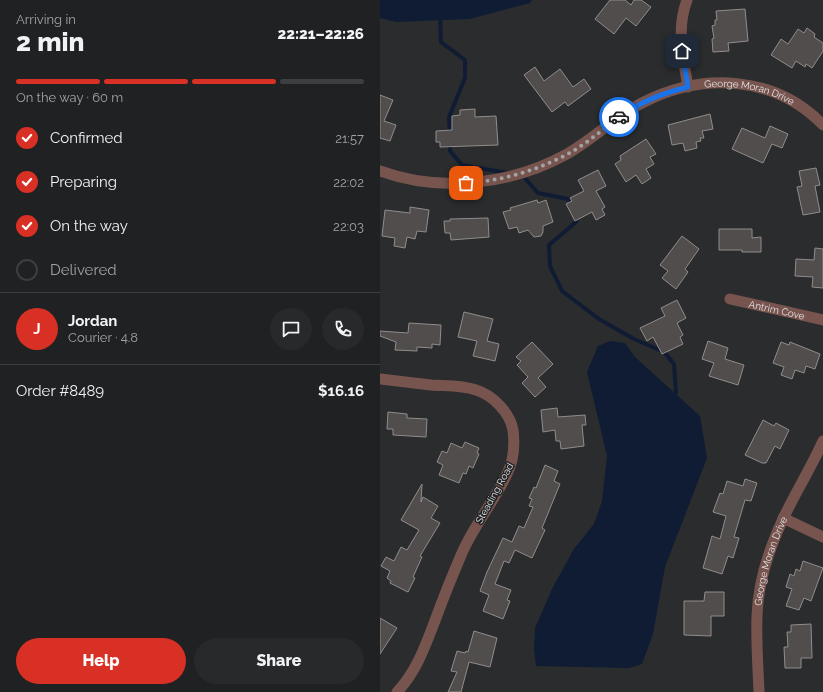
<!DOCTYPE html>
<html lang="en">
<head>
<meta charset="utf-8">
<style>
  :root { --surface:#202122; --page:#28292a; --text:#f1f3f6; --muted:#a2a3a5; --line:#3d3e40; --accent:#d93025 }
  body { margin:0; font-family:Raleway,sans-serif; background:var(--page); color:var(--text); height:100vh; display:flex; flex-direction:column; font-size:15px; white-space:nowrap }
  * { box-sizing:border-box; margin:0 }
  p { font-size:13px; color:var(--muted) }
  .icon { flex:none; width:22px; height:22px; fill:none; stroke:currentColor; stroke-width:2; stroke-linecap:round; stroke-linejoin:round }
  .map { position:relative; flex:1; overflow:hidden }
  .drawer { display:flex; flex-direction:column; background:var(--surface); width:380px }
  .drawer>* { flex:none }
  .pin { position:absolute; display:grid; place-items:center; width:34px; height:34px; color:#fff; margin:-17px; border-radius:8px; box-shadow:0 2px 6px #0006 }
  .courier { position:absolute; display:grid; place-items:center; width:40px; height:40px; margin:-20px; border:3px solid #1a73e8; border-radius:50%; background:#fff; color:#222; box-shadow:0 1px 5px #0007 }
  .headline em { font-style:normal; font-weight:800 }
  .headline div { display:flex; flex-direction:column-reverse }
  .headline { display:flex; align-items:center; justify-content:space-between; height:68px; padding:0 16px }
  h1 { font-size:26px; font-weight:800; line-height:30px }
  .bar { display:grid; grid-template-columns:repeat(4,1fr); gap:6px 4px; align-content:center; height:48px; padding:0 16px }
  .bar i { height:5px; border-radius:3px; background:var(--line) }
  .bar .on { background:var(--accent) }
  .bar p { grid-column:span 4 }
  .line { display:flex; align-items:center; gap:10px; padding:0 16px; border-top:1px solid var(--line) }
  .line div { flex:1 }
  .round { display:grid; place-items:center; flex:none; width:42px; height:42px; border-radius:21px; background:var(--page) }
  ol { padding:0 16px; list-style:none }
  li { display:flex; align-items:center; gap:12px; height:44px }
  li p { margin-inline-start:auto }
  li .icon { padding:4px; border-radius:50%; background:var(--accent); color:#fff; stroke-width:4 }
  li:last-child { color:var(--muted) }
  li i { width:22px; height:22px; border:2px solid var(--line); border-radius:50% }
  .cta { display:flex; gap:8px; margin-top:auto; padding:8px 16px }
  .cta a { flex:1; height:46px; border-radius:24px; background:var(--accent); color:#fff; font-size:16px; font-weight:800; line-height:46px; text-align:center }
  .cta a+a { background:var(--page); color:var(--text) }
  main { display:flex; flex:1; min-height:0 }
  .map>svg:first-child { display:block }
  .water { fill:#101c33 }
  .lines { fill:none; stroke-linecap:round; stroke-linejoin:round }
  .stream { stroke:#101c33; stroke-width:4 }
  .building { fill:#504d4c; stroke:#908d8c }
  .street { stroke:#78544e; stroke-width:11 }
  .done { stroke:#a1a2a4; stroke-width:4; stroke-dasharray:0 7.2 }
  .route { stroke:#1a73e8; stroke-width:5 }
  .labels { text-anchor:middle; stroke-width:3; stroke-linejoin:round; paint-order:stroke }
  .street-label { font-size:10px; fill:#e1e2e3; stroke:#202224 }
</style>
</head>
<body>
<main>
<section class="drawer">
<div class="headline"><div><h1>2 min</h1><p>Arriving in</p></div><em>22:21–22:26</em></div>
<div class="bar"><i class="on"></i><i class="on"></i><i class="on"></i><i></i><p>On the way · 60 m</p></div>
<ol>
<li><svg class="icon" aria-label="check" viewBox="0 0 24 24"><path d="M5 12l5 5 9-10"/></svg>Confirmed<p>21:57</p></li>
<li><svg class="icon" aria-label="check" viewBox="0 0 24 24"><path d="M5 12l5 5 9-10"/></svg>Preparing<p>22:02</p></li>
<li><svg class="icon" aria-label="check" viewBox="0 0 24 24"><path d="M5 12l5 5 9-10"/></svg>On the way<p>22:03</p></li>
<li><i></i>Delivered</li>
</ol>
<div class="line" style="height:72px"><b class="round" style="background:var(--accent);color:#fff">J</b><div><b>Jordan</b><p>Courier · 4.8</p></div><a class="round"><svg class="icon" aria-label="chat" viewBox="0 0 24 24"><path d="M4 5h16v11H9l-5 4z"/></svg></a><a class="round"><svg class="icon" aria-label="phone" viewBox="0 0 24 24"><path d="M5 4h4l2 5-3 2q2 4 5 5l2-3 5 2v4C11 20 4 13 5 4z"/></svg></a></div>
<div class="line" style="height:52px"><div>Order #8489</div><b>$16.16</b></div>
<div class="cta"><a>Help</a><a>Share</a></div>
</section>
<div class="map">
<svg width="443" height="692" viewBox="0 0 443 692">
  <rect width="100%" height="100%" fill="#2a2c2e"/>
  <path class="water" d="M0 0H152L150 3 90 19 16 22 0 18Z
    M230 341 245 343 255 357 320 416 327 458 285 567 273 634 262 664 249 668 156 666 154 649 155 628 173 587 194 549 214 524 222 501 227 456 207 372 218 346Z"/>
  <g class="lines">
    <path class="stream" d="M60 15 61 42 85 60V78L69 117 70 134
      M70 143V151L82 165 128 173
      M141 176 144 177 158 193 188 199 195 203
      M199 215 196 222 169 245 170 266 182 291 219 319 254 339 284 352 294 364 296 393"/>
  </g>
  <path class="building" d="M230 0H245L251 5 254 0H261L271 7 256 26 246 18 234 34 215 19Z
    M365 9 368 41 348 43 349 51 333 52 332 39 334 38 332 26 335 25V20H337L336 11Z
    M427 28 435 34 434 37 443 43V51L432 68 426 64 425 67 416 61 412 68 391 55 401 39 408 44 418 29 424 33Z
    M155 67 164 81 180 69 193 87 204 79 211 89 188 106 185 102 172 112 144 75Z
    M0 95 13 100 4 121 16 125 10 141 0 138Z
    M95 109V117L116 116 118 145 60 147V142H56V131L72 130V116L80 115V110Z
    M330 114 333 129 322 131 324 138H320L321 141 316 142 317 148 305 151 303 143 292 145 288 125Z
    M390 126 408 134 402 148 392 144 383 163 352 149 362 128 385 138Z
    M266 139 276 154 270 157 274 164 266 169 271 178 262 184 256 175 246 182 235 164 241 160 240 156Z
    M436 168 440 185 435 186 440 212 423 215 417 187 422 186 419 171Z
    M218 170 226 186 216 191 225 207 222 209 225 215 216 220 212 212 195 221 186 204 192 201 190 198 204 191 198 180Z
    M157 200 158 203 166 200 173 222 163 226V232L161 236 154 237 148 230 139 233 137 227 129 229 123 212 131 210 130 208Z
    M30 207 49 210 46 232 37 231 35 239 27 237 25 248 14 246 15 238 2 236 5 210 30 213Z
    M108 218 109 237 71 240 70 233H65L64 221H70V219Z
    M339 229H372V238L381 237V252H362V250H339Z
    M302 236 319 249 305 269 308 272 296 289 282 278 288 271 280 265Z
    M435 248 443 249V288L432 287 433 277 415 276 416 259 434 260Z
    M297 300 306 318 297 323 303 335 300 337 303 344 282 354 273 337 267 341 260 328 285 316 281 308Z
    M84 312 113 319 107 341 119 344 115 361 93 356 97 341 78 337Z
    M29 323 61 325 60 345 52 344V348L37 347V351L15 350 16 342 0 336V331L28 333Z
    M328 341 348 348 345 359 364 365 358 385 329 376 334 363 322 359Z
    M152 342 173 364 158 378 166 387 155 397 142 383 148 377 137 365 141 361 136 357Z
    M401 342 409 345 410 342 440 354 435 369 426 366 424 373 415 370 412 379 401 375 404 367 393 363Z
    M177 408 178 417 205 415 206 425H202L204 446 181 449 180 441H176L175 430 163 432 161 410Z
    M8 412 27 414V418L47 419 46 437 13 435V429H7Z
    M383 420 394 426 396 423 409 430 400 449 395 446 386 463H382L365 455Z
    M85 442 99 448 97 453 99 454 93 468 89 466 86 474 83 473 79 483 59 475 63 465 57 462 62 451 67 453 71 443 82 448Z
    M165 465 178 471 174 481 180 484 162 528 165 530 152 558 135 550 129 563 124 561 115 584 131 590 127 600 130 601 123 619 103 611 109 595 100 591 107 572 123 538 132 542 139 526 144 528 153 507 149 506 152 499 149 498 154 487 156 488Z
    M365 479 377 483 371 501 365 500 354 537 359 538 353 558 348 556 342 574 323 568 332 536 340 539 346 516 333 512 340 493 343 494 347 481 363 486Z
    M42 484 41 502 43 497 58 506 51 518 60 523 40 556 42 557 33 577 35 578 28 592 10 583 11 581 7 578 10 571 1 566 6 557 14 561 21 547 27 550 39 530 21 520Z
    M423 561 443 568 431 601 424 598 419 610 406 606 412 589 406 587 410 574 414 576 416 569 420 571Z
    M325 592H344V616H331V636L304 635V601H324Z
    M0 618 17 628 0 654Z
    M431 624 432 658H421V668H405L404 647H408L407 632H411V625Z
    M94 631 117 638 110 667 89 662 81 692H68L77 672 71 671 77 651 85 653 86 651 88 652Z"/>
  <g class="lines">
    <g class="street">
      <path d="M307 0C296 29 303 57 308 87"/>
      <path id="s1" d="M0 171C60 193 131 185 187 154 213 139 235 117 262 103 322 72 395 75 443 125"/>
      <path id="s2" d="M350 299 443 320"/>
      <path d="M0 379C17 381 34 383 51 385 66 386 82 385 96 390 113 395 130 413 133 430 135 446 134 460 127 474 114 502 94 525 82 553 73 574 64 596 56 618 46 644 37 671 17 692"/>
      <path d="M403 518 443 537"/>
      <path id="s3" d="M379 692C378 667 376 641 377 616 378 583 389 549 403 519 415 493 431 468 443 441"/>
    </g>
  </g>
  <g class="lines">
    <path class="done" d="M86 183C121 181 155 171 186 155 205 145 222 130 239 117"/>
    <path class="route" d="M239 117C263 101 280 94 308 87L302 51"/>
  </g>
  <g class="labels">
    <g class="street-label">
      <text dy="4" stroke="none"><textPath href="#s1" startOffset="396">George Moran Drive</textPath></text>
      <text dy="4" stroke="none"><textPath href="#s2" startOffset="48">Antrim Cove</textPath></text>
      <text transform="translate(114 493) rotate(-61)" y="4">Steading Road</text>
      <text dy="4" stroke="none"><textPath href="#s3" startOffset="133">George Moran Drive</textPath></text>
    </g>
  </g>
</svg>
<div class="pin" style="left:86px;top:183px;background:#ea580c"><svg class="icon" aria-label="bag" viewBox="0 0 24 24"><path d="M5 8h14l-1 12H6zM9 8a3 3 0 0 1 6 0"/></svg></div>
<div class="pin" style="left:302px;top:51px;background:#1f2937"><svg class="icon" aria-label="home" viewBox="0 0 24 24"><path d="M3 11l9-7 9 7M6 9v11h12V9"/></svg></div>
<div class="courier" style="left:239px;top:117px"><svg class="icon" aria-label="car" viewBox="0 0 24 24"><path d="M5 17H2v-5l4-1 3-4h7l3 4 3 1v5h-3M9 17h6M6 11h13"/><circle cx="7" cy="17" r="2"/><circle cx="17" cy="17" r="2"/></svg></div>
</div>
</main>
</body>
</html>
